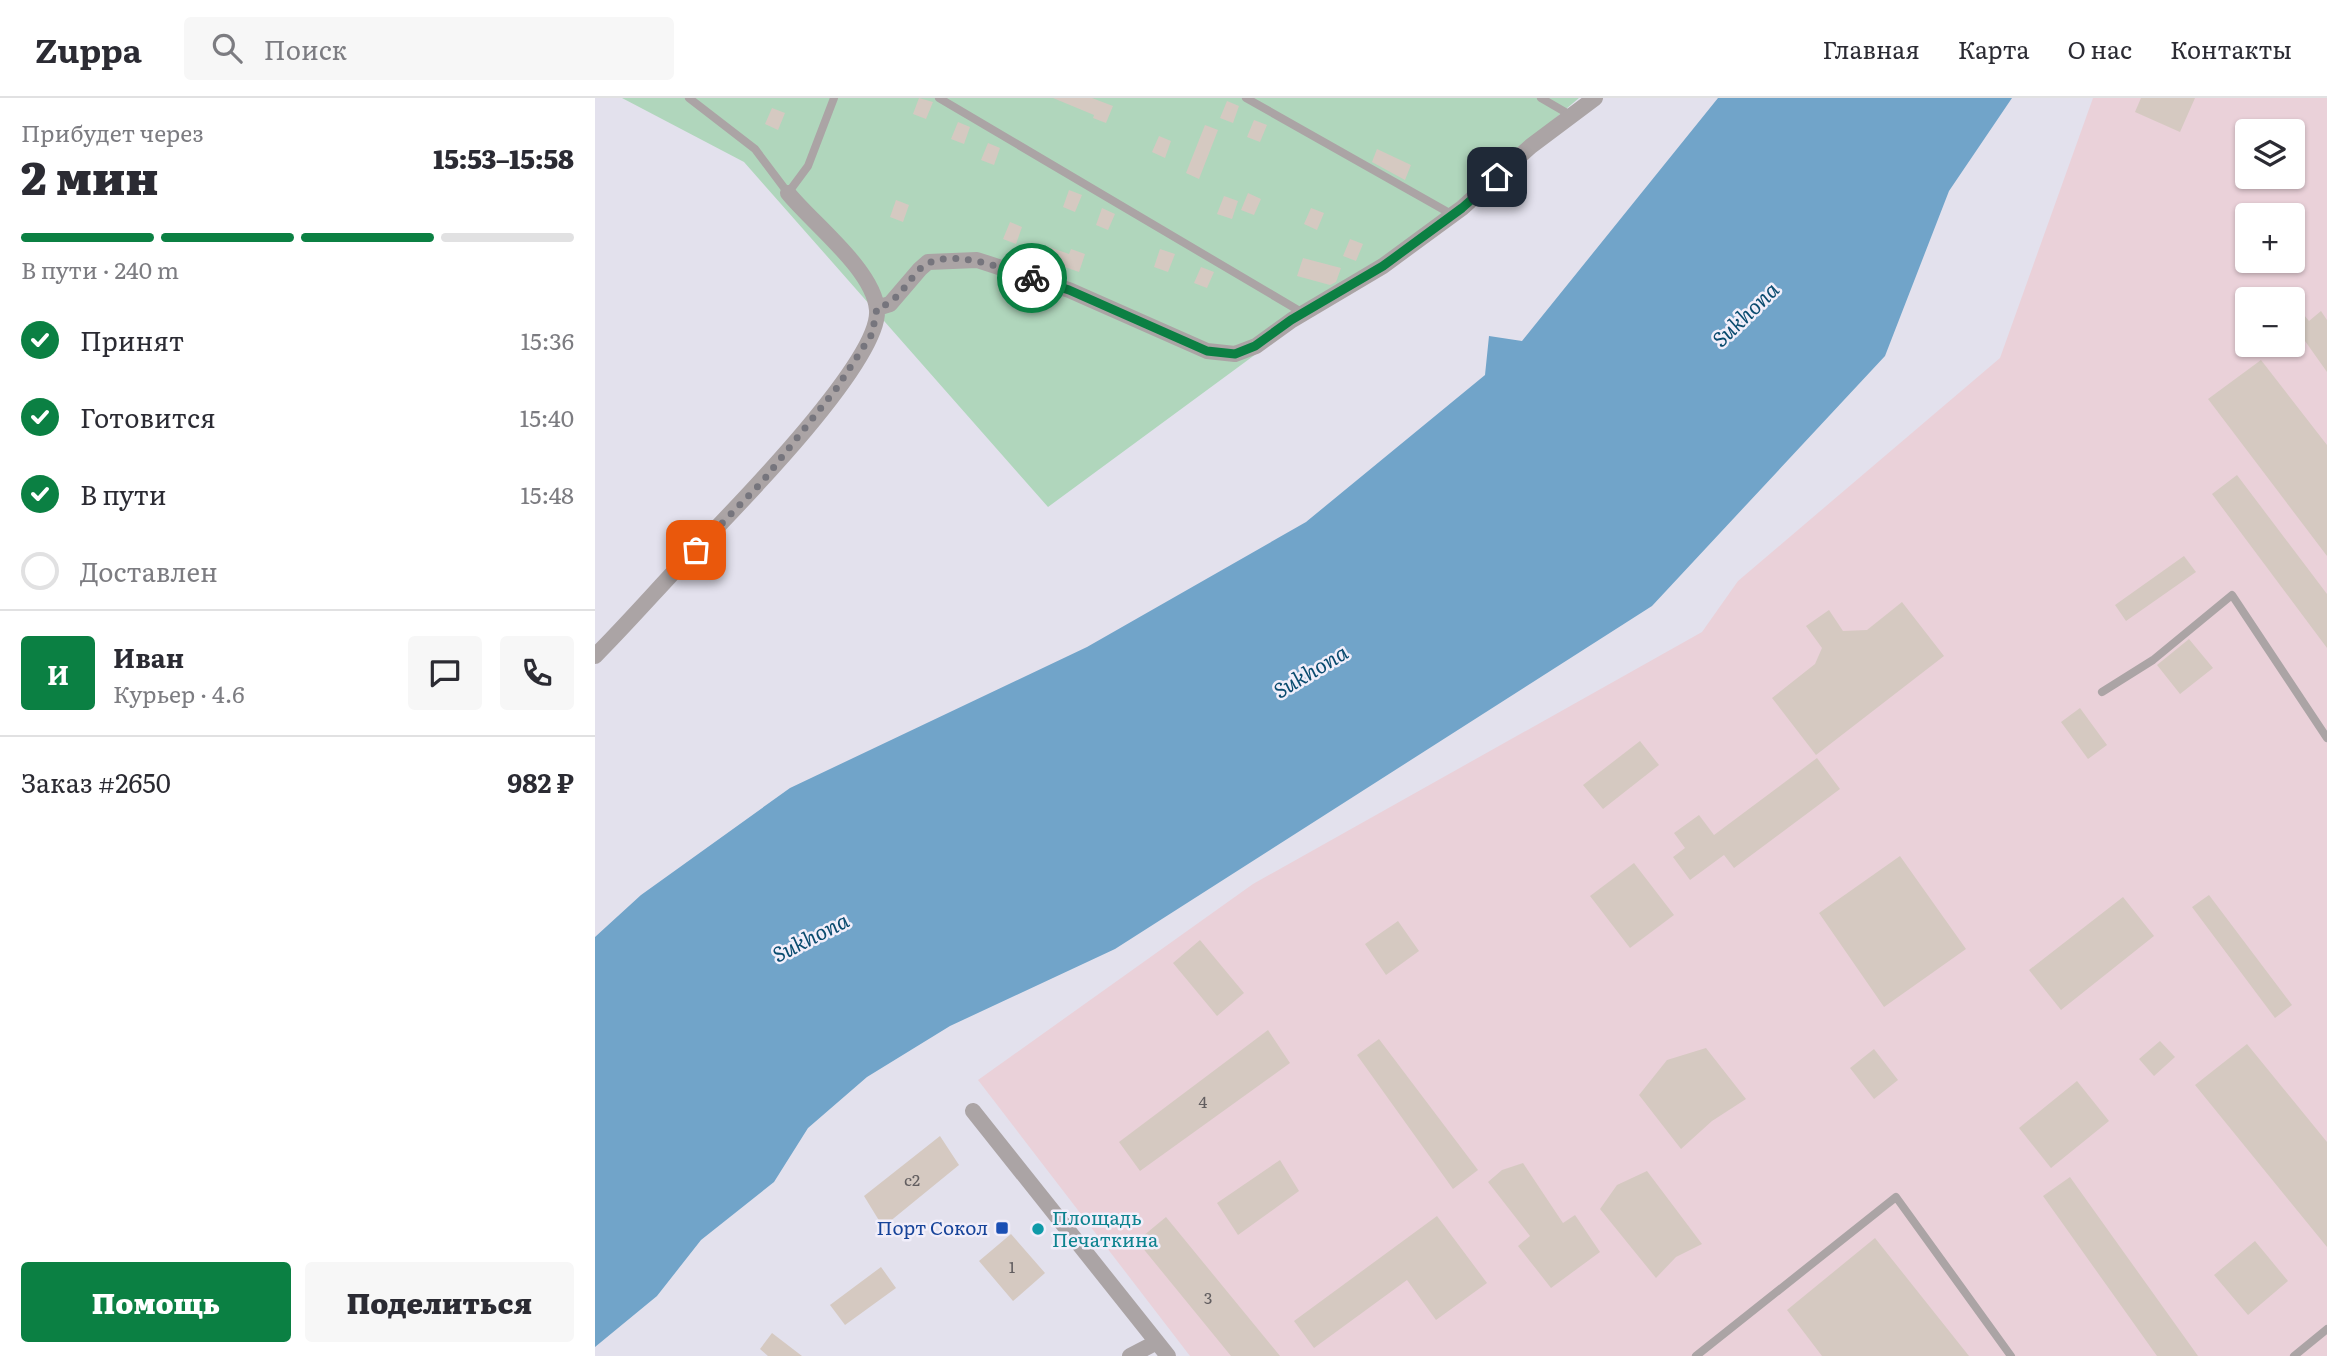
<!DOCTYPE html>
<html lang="ru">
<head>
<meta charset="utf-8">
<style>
  :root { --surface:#fff; --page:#f7f7f7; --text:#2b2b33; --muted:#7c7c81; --line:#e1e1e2; --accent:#0b8043 }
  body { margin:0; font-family:Literata,serif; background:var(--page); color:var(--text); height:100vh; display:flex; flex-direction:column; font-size:26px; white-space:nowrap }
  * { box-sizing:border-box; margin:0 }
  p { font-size:23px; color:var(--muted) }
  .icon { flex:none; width:38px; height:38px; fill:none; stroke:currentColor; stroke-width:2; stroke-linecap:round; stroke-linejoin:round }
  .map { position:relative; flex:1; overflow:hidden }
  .drawer { display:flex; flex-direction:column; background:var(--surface); width:595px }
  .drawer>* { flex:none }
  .tools { position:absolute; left:1640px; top:21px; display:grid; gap:14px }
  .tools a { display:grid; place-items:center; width:70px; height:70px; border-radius:7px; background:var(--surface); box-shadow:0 2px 5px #0004; font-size:35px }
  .pin { position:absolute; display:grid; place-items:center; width:60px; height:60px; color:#fff; margin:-30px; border-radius:14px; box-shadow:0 4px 10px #0006 }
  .courier { position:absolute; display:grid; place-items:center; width:70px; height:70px; margin:-35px; border:5px solid #0b8043; border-radius:50%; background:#fff; color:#222; box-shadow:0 2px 9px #0007 }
  .summary em { font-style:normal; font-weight:800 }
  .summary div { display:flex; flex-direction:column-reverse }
  .summary { display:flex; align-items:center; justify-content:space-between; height:119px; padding:0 21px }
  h1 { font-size:46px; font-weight:800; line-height:52px }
  .bar { display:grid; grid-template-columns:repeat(4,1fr); gap:10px 7px; align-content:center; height:84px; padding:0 21px }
  .bar i { height:9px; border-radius:5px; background:var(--line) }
  .bar .on { background:var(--accent) }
  .bar p { grid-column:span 4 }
  .line { display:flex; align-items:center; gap:18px; padding:0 21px; border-top:2px solid var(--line) }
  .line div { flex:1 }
  .round { display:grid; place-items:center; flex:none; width:74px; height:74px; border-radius:7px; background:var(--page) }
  ol { padding:0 21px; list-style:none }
  li { display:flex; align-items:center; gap:21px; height:77px }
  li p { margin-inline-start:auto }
  li .icon { padding:7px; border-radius:50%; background:var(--accent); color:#fff; stroke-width:4 }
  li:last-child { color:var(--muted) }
  li i { width:38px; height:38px; border:4px solid var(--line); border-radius:50% }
  .primary-button { display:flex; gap:14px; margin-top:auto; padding:14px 21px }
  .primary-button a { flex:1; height:80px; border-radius:7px; background:var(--accent); color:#fff; font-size:28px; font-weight:800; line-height:80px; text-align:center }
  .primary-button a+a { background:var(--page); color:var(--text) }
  header { display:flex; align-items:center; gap:42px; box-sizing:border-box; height:98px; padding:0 35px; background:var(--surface); border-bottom:2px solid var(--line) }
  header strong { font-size:33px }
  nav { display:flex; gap:38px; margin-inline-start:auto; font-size:24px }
  .search { width:490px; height:63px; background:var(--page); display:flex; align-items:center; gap:18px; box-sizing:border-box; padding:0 24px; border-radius:7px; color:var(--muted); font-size:26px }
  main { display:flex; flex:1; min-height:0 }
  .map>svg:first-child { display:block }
  .industrial { fill:#ead1d9; fill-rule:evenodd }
  .green { fill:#b0d6bc }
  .water { fill:#71a4c9 }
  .building { fill:#d5c9c1 }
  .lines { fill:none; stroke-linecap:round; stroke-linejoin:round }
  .service { stroke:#aba4a5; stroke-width:8 }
  .minor { stroke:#aba4a5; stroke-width:16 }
  .done { stroke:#76757d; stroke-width:7; stroke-dasharray:0 12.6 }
  .route { stroke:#0b8043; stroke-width:9 }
  .transit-dot { fill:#1a4fb4; stroke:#f1eefa; stroke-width:2.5 }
  .culture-dot { fill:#0f9aa8; stroke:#f1eefa; stroke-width:2.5 }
  .labels { text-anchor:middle; stroke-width:5; stroke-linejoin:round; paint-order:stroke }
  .number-label { font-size:16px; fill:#625e60 }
  .culture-label { font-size:19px; fill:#0d838f; stroke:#f1eefa; text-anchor:start }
  .transit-label { font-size:19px; fill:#164399; stroke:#f1eefa; text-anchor:end }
  .water-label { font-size:21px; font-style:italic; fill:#0a4b6f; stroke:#f1eefa }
</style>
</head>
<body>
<header>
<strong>Zuppa</strong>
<div class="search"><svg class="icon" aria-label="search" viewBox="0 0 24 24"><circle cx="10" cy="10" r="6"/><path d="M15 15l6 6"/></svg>Поиск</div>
<nav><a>Главная</a><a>Карта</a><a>О нас</a><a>Контакты</a></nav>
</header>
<main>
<section class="drawer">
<div class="summary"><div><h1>2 мин</h1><p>Прибудет через</p></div><em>15:53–15:58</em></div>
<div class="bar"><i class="on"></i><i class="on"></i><i class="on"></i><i></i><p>В пути · 240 m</p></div>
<ol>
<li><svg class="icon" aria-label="check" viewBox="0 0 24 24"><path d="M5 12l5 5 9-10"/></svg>Принят<p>15:36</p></li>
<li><svg class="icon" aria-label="check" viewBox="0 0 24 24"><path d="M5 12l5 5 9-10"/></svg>Готовится<p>15:40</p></li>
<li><svg class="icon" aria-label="check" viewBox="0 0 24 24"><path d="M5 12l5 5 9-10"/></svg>В пути<p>15:48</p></li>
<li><i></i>Доставлен</li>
</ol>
<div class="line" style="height:126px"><b class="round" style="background:var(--accent);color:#fff">И</b><div><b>Иван</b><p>Курьер · 4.6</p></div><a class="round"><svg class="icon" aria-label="chat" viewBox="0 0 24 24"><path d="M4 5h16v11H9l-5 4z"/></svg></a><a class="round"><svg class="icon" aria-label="phone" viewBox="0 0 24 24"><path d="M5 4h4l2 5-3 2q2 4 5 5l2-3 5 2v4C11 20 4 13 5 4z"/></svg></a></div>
<div class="line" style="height:91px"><div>Заказ #2650</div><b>982 ₽</b></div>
<div class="primary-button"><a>Помощь</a><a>Поделиться</a></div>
</section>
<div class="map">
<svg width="1732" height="1258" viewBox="0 0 1732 1258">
  <rect width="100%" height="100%" fill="#e3e1ed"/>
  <path class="industrial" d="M1498 0H1732V1258H595L383 982 658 786 1107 534 1143 483 1405 260ZM1652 33H1698V79H1652ZM1652 117H1698V163H1652ZM1652 201H1698V247H1652Z"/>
  <path class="green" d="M27 0H984L823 137 453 409 149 64Z"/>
  <path class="water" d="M1123 0H1417L1354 93 1290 258 1057 508 520 851 355 928 272 979 213 1030 179 1084 106 1142 62 1198 0 1249V839L46 797 195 690 492 549 711 424 890 277 894 238 927 243Z"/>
  <path class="building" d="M324 0 338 4 331 21 318 16Z
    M458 0H497L518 8 511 25 498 20 499 17Z
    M1546 0H1600L1585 34 1540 14Z
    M632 3 644 8 638 25 625 20Z
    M177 10 190 15 183 32 170 26Z
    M659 22 672 27 665 44 652 39Z
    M363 24 375 29 369 46 356 41Z
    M610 27 623 32 604 81 591 75Z
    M564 38 576 43 570 60 557 54Z
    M393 45 405 50 399 67 386 62Z
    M782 51 816 67 810 82 777 64Z
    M474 92 487 97 480 114 468 109Z
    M653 95 666 101 659 117 646 112Z
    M629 98 643 103 637 121 622 116Z
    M301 102 314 107 308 124 295 119Z
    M507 110 520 116 513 132 501 127Z
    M716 110 729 115 722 132 709 126Z
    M415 124 427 129 421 146 408 141Z
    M755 141 768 146 761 163 748 158Z
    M454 149 474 156 476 151 490 156 484 174 464 167 462 172 448 167Z
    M565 151 580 156 573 174 559 169Z
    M708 160 746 170 741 184 735 187 702 178Z
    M606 169 619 174 612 190 599 185Z
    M1726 213 1732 222V274L1698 226 1709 217 1714 223Z
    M1666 262 1732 347V458L1613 301Z
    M1642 377 1732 496V550L1617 396Z
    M1589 458 1601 474 1531 523 1520 507Z
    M1307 504 1349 558 1221 657 1177 600 1220 566 1227 550 1211 528 1234 512 1248 533 1272 532Z
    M1594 541 1618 570 1585 596 1562 567Z
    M1485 610 1512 647 1493 661 1466 624Z
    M1045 643 1064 667 1008 711 988 687Z
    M1222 660 1245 691 1139 770 1129 757 1095 782 1078 759 1090 750 1079 735 1104 717 1119 737Z
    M1305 758 1371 851 1289 909 1224 815Z
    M1039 765 1079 817 1035 850 995 798Z
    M1614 797 1697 907 1680 920 1597 809Z
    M1528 799 1559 838 1466 912 1434 872Z
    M803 823 824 853 791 877 770 846Z
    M605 842 649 895 622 918 578 865Z
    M673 932 695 965 545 1073 524 1044Z
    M784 941 883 1072 858 1091 762 957Z
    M1565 943 1580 959 1559 978 1544 961Z
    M1652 946 1732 1044V1149L1600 987Z
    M1111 950 1151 1001 1117 1023 1086 1051 1044 997 1072 962Z
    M1279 951 1303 982 1279 1001 1255 970Z
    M1482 983 1514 1023 1456 1070 1424 1030Z
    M345 1038 364 1067 288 1129 269 1098Z
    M685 1062 704 1093 643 1137 622 1105Z
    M928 1065 968 1125 980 1117 1005 1154 956 1190 923 1148 935 1138 893 1084 907 1072Z
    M1052 1073 1107 1146 1081 1159 1061 1180 1005 1111 1022 1087Z
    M1475 1079 1603 1258H1562L1448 1098Z
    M842 1118 892 1185 841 1222 812 1182 719 1250 699 1223Z
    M571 1119 685 1258H636L542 1143Z
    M416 1136 450 1175 418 1203 384 1163Z
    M1280 1140 1374 1258H1227L1192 1212Z
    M1660 1143 1693 1183 1653 1217 1619 1177Z
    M286 1169 301 1190 250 1227 235 1207Z
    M177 1235 207 1258H173L165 1251Z"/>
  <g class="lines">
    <path class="service" d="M94 0 160 51 193 95 213 68 239 0
      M344 0 708 215
      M651 0 858 117
      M946 0 977 18
      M1507 594 1558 562 1637 497 1732 640
      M1101 1258 1301 1099 1416 1258
      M1699 1258 1732 1231"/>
    <path class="minor" d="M282 210 295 206 325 171 333 164 382 162 474 192 612 253 640 256 661 248 697 222 788 168 867 110 936 48 1000 0
      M0 558C26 532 51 504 76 477 118 433 286 267 282 212 279 172 217 125 193 95
      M378 1013 573 1258
      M535 1258 562 1244"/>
  </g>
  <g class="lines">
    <path class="done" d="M101 452 167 384 241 291 277 236 282 210C301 205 309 189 322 174 347 145 407 170 437 180"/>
    <path class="route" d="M437 180 474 192 612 253 640 256 660 248 696 222 788 168 867 110 902 79"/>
  </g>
  <rect class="transit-dot" x="400" y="1123" width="14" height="14" rx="3.5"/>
  <circle class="culture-dot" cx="443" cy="1131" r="7"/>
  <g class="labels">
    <g class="number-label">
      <text x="608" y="1010">4</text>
      <text x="317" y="1088">с2</text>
      <text x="417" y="1175">1</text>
      <text x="613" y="1206">3</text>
    </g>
    <g class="culture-label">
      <text x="457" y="1127">Площадь<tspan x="457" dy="22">Печаткина</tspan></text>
    </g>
    <g class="transit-label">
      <text x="393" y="1137">Порт Сокол</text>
    </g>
    <g class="water-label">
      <text transform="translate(1151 217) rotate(-44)" y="7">Sukhona</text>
      <text transform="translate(716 574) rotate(-31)" y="7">Sukhona</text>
      <text transform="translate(216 840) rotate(-27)" y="7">Sukhona</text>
    </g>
  </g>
</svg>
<div class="tools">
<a><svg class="icon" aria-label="layers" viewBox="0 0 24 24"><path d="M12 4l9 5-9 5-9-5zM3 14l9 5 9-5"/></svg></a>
<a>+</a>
<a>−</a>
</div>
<div class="pin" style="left:101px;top:452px;background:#ea580c"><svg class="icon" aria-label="bag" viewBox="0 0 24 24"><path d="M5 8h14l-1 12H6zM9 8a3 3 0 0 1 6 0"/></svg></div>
<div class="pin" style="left:902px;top:79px;background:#1f2937"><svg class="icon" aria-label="home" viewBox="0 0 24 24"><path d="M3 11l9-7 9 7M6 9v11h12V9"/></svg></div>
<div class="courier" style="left:437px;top:180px"><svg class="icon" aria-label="bike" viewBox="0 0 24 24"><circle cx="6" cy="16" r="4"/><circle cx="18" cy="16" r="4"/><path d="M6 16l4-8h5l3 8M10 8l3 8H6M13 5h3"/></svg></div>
</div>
</main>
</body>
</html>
